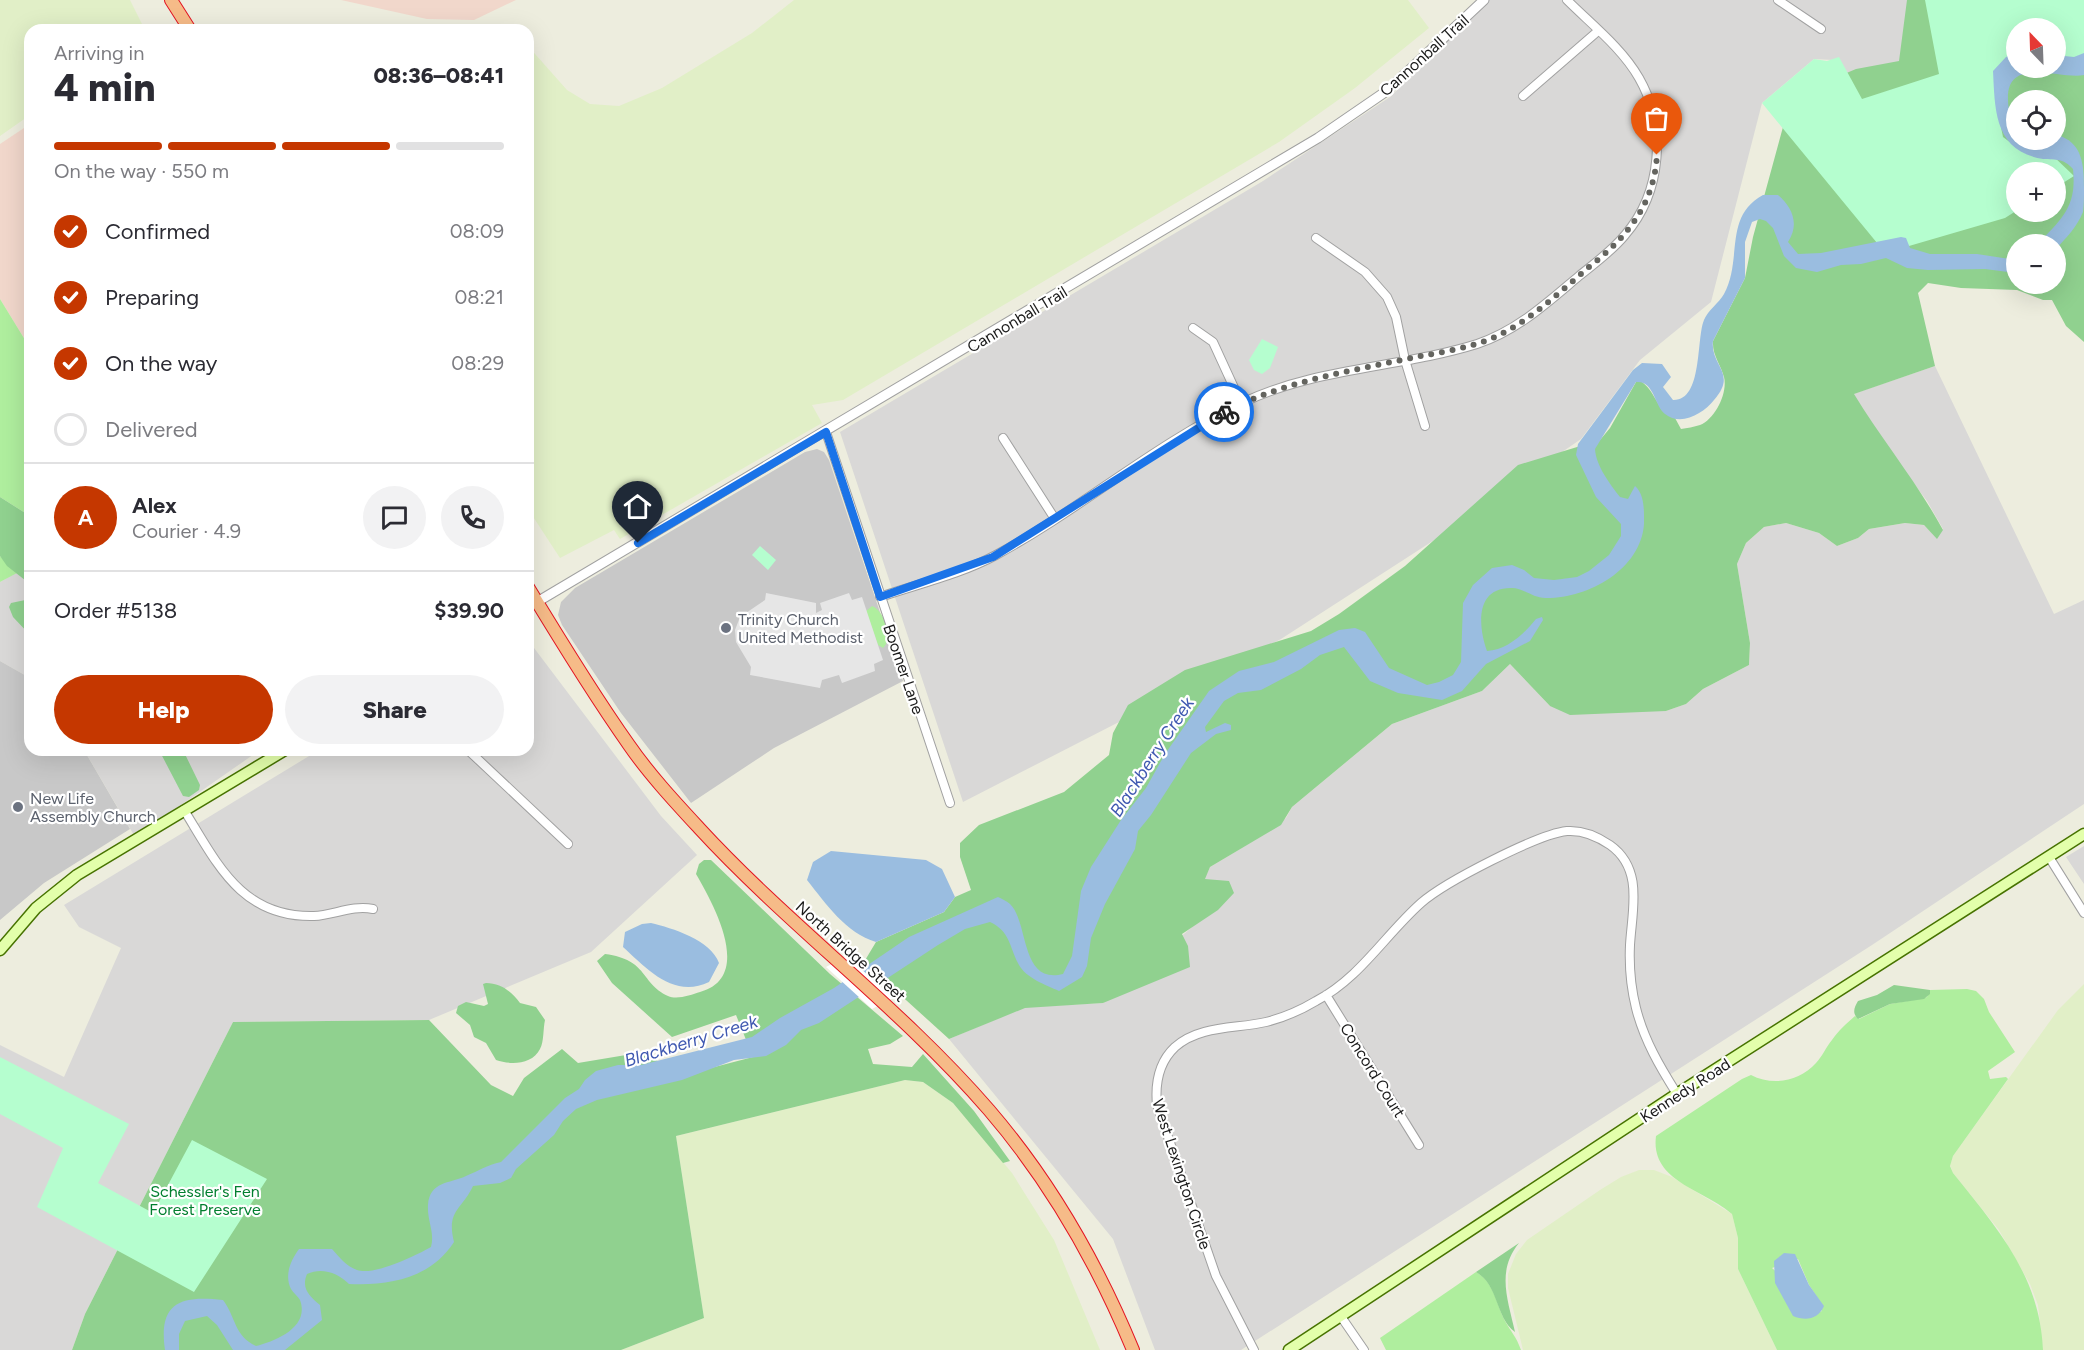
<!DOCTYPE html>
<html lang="en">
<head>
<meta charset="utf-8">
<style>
  :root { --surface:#fff; --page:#f2f2f3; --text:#2b2b33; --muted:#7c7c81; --line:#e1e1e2; --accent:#c53700 }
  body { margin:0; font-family:Figtree,sans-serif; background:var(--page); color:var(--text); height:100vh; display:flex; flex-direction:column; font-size:22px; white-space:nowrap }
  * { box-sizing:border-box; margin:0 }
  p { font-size:20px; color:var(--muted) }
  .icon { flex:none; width:33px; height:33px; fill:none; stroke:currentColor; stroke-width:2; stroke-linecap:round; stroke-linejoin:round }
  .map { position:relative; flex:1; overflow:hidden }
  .panel { position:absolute; left:24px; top:24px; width:510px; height:732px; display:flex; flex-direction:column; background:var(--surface); border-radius:18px; box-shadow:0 6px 24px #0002 }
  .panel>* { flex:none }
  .needle { width:39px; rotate:337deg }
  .fabs { position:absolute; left:2006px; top:18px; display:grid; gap:12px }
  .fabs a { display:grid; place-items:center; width:60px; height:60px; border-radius:50%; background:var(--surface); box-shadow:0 6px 24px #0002; font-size:30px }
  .pin { position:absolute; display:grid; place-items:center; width:51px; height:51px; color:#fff; margin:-62px -26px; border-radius:50% 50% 50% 0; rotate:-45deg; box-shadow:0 0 6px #0007 }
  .pin .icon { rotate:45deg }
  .courier { position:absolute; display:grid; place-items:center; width:60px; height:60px; margin:-30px; border:4px solid #1a73e8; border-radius:50%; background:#fff; color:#222; box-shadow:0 2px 8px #0007 }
  .headline em { font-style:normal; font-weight:800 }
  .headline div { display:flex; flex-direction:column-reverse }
  .headline { display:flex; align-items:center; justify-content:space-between; height:102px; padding:0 30px }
  h1 { font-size:39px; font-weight:800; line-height:45px }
  .bar { display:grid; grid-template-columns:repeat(4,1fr); gap:9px 6px; align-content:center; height:72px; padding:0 30px }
  .bar i { height:8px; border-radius:4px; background:var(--line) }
  .bar .active { background:var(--accent) }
  .bar p { grid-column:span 4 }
  .line { display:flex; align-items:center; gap:15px; padding:0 30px; border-top:2px solid var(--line) }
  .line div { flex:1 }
  .round { display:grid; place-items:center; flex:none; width:63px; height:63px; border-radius:32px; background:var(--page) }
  ol { padding:0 30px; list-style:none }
  li { display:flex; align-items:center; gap:18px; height:66px }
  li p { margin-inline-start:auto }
  li .icon { padding:6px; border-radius:50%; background:var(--accent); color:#fff; stroke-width:4 }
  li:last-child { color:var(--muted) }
  li i { width:33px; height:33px; border:3px solid var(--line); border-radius:50% }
  .cta { display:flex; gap:12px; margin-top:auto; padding:12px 30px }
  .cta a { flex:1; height:69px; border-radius:36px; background:var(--accent); color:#fff; font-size:24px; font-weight:800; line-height:69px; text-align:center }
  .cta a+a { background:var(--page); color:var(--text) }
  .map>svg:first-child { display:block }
  .residential { fill:#d9d8d7 }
  .commercial { fill:#f1d7cb }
  .religious { fill:#c8c8c8 }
  .farmland { fill:#e1efc7 }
  .grass { fill:#afee9e; fill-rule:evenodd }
  .forest { fill:#90d18f; fill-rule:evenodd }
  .park { fill:#b5fecf }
  .parking { fill:#e6e6e6 }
  .water { fill:#9abde0 }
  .pier { fill:#fff }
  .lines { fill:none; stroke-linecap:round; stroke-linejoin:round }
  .minor-casing { stroke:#a1a1a1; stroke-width:10 }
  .tertiary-casing { stroke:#a1a1a1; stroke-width:11 }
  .secondary-casing { stroke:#477300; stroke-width:13 }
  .trunk-casing { stroke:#e31422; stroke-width:14 }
  .minor { stroke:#fff; stroke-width:8 }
  .tertiary { stroke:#fff; stroke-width:9 }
  .secondary { stroke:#e3ffab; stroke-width:10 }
  .trunk { stroke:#f6bb88; stroke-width:12 }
  .done { stroke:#64645f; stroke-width:6; stroke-dasharray:0 10.8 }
  .route { stroke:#1a73e8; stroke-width:8 }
  .worship-dot { fill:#6b7280; stroke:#fff; stroke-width:2 }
  .labels { text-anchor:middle; stroke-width:4.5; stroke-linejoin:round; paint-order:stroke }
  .street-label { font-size:16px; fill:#1a1a1a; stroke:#fff }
  .worship-label { font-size:16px; fill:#5b616d; stroke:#fff; text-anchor:start }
  .park-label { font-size:16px; fill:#027f2f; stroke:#fff }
  .water-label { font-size:18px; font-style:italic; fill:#4059b1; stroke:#fff }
</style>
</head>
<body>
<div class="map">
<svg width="2084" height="1350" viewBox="0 0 2084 1350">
  <rect width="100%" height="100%" fill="#ededde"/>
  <path class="residential" d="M1489 0H1925L1939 74 1862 99 1833 60 1814 59 1762 103 1711 302 1640 360 1581 439 1442 535 1281 639 963 802 840 432 1263 181 1390 97Z
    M1935 366 2054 614 2084 600V804L1872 945 1241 1350H1155L1113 1239 949 1039 1025 1007 1103 1003 1198 922 1204 879 1210 867 1265 834 1286 818 1292 807 1392 724 1482 691 1510 664 1550 706 1666 711 1686 704 1703 689 1749 665 1750 643 1737 564 1746 543 1764 527 1786 523 1819 533 1837 546 1858 538 1869 529 1905 523 1924 525 1937 538 1943 529 1927 501 1885 445 1853 394Z
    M30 565V678L0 661V582Z
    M528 640 661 816 697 855 591 952 429 1020 233 1022 85 1314 72 1350H0V1045L64 1077 121 948 79 927 64 905 319 750H528Z
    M84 750H260L135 837Z
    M2084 846V884L2066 857Z"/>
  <path class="commercial" d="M341 0H516L474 20 427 19Z
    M30 124V348L0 299V144Z"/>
  <path class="religious" d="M817 449 824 452 829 460 903 681 774 748 691 803 621 713 562 625 558 615 561 602 575 588 805 452Z
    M0 661 30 678V750H84L130 829 44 883 0 920Z"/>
  <path class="farmland" d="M0 0H130L145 30H30V115L0 136Z
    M794 0H1408L1429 28 1355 88 1279 142 843 400 812 405 822 423 620 539 614 530 560 558 528 509V46L567 90 590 104 619 106 662 88 752 33Z
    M2084 984V1350H2043L2038 1305 2030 1284 1999 1230 1953 1173 1950 1165 1953 1156 2058 1010Z
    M905 1080 923 1082 953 1103 1012 1173 1054 1240 1100 1350H621L704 1318 676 1136Z
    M1639 1170H1654L1672 1177 1732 1214 1738 1238V1269L1777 1350H1523L1508 1288V1274L1516 1254 1527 1240 1600 1190 1621 1177Z"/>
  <path class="grass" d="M0 299 30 348V516L0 497Z
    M0 556 17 573 0 582Z
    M872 606C884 610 894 639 883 648L878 645 866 611Z
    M1967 989 1976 991 1984 999 1989 1012 2015 1052 1988 1071 1990 1079 2006 1077 2008 1079 1953 1156 1950 1166 1953 1173C1997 1228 2040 1276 2043 1350H1777L1738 1269V1238L1732 1214C1706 1190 1650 1182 1656 1136L1742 1079 1751 1075C1772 1086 1799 1082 1816 1063 1822 1057 1826 1047 1832 1040 1838 1031 1847 1023 1855 1016L1859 1019 1890 1004 1924 998 1927 997 1930 990ZM1798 1259 1809 1285 1823 1306 1821 1312 1772 1268Z
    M1476 1272C1494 1282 1496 1303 1505 1321 1511 1332 1516 1336 1521 1350H1386L1380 1338Z"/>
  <path class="forest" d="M1907 0H2084V342L2066 326 2052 300H2043L2017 290 1961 288 1928 283 1918 293 1935 366 1854 394C1882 440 1917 482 1943 530L1937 539 1924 525 1905 523 1869 529 1858 538 1837 546 1819 533 1786 523 1764 527 1746 543 1737 564 1750 643 1749 665 1703 689 1686 704 1666 711 1570 715 1550 706 1510 664 1482 691 1392 724 1292 807 1281 825 1210 867 1205 879 1229 881 1234 893 1218 910 1182 934 1188 946 1190 967 1103 1003 1025 1008 949 1039 864 962 876 942 944 912 955 897 971 890 960 857V843L979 825 1064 792 1109 755 1113 733 1128 705 1185 670 1311 631 1339 614 1405 566 1518 465 1600 440 1610 428 1636 382H1642C1657 393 1657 413 1675 418L1681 429C1687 428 1694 427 1700 425 1715 419 1728 393 1724 377 1721 365 1712 355 1713 341L1745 278 1753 237 1789 105 1818 85 1856 69 1899 61ZM2016 28H2055V68H2016ZM2016 100H2055V140H2016ZM2016 172H2055V212H2016ZM2016 244H2055V284H2016Z
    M0 497 30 516V584L7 566 0 556Z
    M30 599V635L13 617 9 607 11 603Z
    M159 750H183L200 785 199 790 189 797 183 796Z
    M704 860H711L830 974 903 1036 890 1044 868 1049 873 1064 912 1067 923 1054 974 1111 1010 1161 1003 1163 953 1103 923 1082 905 1080 676 1136 704 1318 621 1350H72L85 1314 233 1022 429 1020 491 1085 513 1096 524 1078 562 1049 578 1063 644 1052 680 1076 753 1057 736 1015 672 1037 612 983 597 961 605 954C649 960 640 983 668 996 677 1000 691 995 700 992 754 977 714 905 696 874L699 864Z
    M486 983C501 983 512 992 520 1003L536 1007 545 1020C543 1029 544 1042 540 1049 532 1065 510 1065 496 1060L486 1043 474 1037 470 1025 456 1013 458 1006 466 1002 484 1006 488 1004 483 984Z
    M1894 985 1930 990V994L1924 999 1890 1004 1858 1019C1852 1013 1854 1008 1858 1001L1877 995Z
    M1519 1243C1496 1271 1508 1300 1515 1332 1495 1317 1499 1285 1476 1272Z"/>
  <path class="park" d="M1925 0H2084V57L2055 59V28H2016V55L1998 112 2003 137 2011 143 2052 155 2074 176 2055 188V172H2016V211L2005 218 1909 246 1882 249 1762 103 1814 59 1827 61 1839 57 1862 99 1939 74Z
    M1262 339 1278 347 1270 368 1262 374 1254 370 1249 360Z
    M760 546 776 560 768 570 752 555Z
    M0 1057 129 1124 98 1183 153 1213 192 1140 267 1179 194 1292 37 1207 63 1148 0 1114Z"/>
  <path class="parking" d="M766 593 816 603V613L822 610 820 603 849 593 852 600 862 597 883 660 874 664 875 671 842 683 839 675 822 680 820 688 750 675 751 667 736 642 735 630 740 617 765 600Z"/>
  <path class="water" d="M2016 52V68H2055V55L2074 57 2084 53V75C2061 80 2006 55 2008 100 2008 108 2011 121 2016 126V140H2055L2057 135C2083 142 2084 166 2084 188 2084 196 2084 205 2083 212 2077 227 2066 238 2055 250V244H2038C2062 218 2077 207 2073 169 2063 158 2057 160 2043 159 1994 151 1995 110 1993 71L2006 57Z
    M1763 195H1778C1792 207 1800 224 1788 242L1798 254 1821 253 1901 237 1906 238 1910 248 1930 254H1977L2016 260V273L1985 269 1928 270 1907 268 1886 258 1861 264 1841 265 1817 272 1796 268 1784 256 1773 228 1766 221 1760 219 1752 222 1745 242V278L1713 341C1710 366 1738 373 1714 400 1704 413 1681 427 1665 414 1654 405 1654 380 1636 382L1595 449C1596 466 1610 484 1620 497L1628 499 1635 486C1645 495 1644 511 1644 524 1641 569 1589 598 1547 598 1534 599 1524 588 1512 588 1475 587 1478 626 1487 651 1507 650 1524 634 1536 619L1542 617 1543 620 1530 641 1486 664 1462 691 1442 700 1398 693 1370 681 1344 647 1320 655 1301 669 1261 690 1238 693 1224 701 1205 727 1206 732 1225 723 1231 725V730L1216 734 1191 753 1151 815 1138 831 1135 849 1105 904 1091 938 1087 966 1082 977 1059 991C1046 985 1026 978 1019 965 1009 947 1011 932 990 922L965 929 938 945 819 1023 801 1030 786 1045 766 1056 734 1060 682 1080 597 1100 576 1109 563 1121 554 1135 516 1169 511 1178 500 1183 473 1186C462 1210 446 1210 454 1242 431 1278 389 1286 349 1284 338 1273 322 1267 307 1274 301 1288 309 1296 320 1305L322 1320 285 1350H233L217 1325 207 1316 185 1321 179 1334V1350H165C158 1302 181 1295 223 1300 236 1317 234 1336 256 1346 276 1341 310 1327 300 1300 298 1296 293 1293 291 1289 284 1275 291 1260 299 1249H332C339 1257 346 1266 357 1270 374 1276 415 1256 431 1247 435 1232 427 1221 428 1205 430 1181 449 1184 466 1176 478 1171 487 1165 501 1162L565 1098 579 1089 585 1080 596 1071 618 1065H641L752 1037 780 1018 834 988 909 937 998 897C1002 899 1007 901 1010 904 1029 922 1020 985 1063 974L1072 956 1081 891 1091 867 1121 820 1146 788 1165 754 1209 691 1239 671 1274 662 1339 630 1355 628 1365 632 1389 668 1427 685 1439 682 1453 675 1461 662 1463 603 1473 585 1492 568 1512 565 1524 570 1534 578 1554 580 1577 577 1589 571 1609 555 1621 536V524L1596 497 1576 455 1578 444 1633 370 1642 363 1662 364 1671 377 1663 387 1673 400C1703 401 1696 339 1704 320 1708 310 1719 303 1724 294 1743 259 1723 217 1763 195Z
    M831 851 926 860 942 869 955 897 944 912 876 942C846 933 826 904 807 880L813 862Z
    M651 923C672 928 711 940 719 963L709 982C674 999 647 969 623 947L625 932 642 924Z
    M1784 1253 1795 1254 1809 1285 1824 1306C1818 1320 1805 1321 1793 1316L1775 1283 1774 1261Z"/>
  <path class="pier" d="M847 956 893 998 872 1009 826 967Z"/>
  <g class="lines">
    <g class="minor-casing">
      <path id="minor" d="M1778 0 1821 29
        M1523 96 1598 31
        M1316 238 1365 272 1387 297 1396 317 1405 360 1425 426
        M1193 328 1213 342 1241 403
        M826 432 950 803
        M1003 438 1055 519
        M880 597C918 584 961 574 996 555 1081 509 1156 443 1244 402 1318 367 1400 368 1477 344 1517 331 1548 302 1579 276 1595 263 1612 251 1625 235 1662 192 1667 127 1639 78 1622 48 1591 24 1567 0
        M468 750 568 844
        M184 810C217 863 241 918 314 916 334 915 352 905 373 909
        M2049 857 2084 913
        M1326 995 1419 1145
        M1342 1318 1364 1350
        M1254 1350 1216 1276 1157 1105C1155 1084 1159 1062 1175 1047 1200 1025 1236 1029 1266 1022 1282 1018 1301 1010 1316 1001 1360 978 1385 935 1421 903 1445 882 1538 834 1567 831 1582 830 1597 836 1610 845 1644 869 1632 910 1630 945 1629 966 1631 988 1636 1008 1644 1040 1660 1067 1677 1094"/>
    </g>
    <g class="tertiary-casing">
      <path id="tertiary" d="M537 602 1318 138 1388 90 1484 0"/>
    </g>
    <g class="secondary-casing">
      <path id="secondary" d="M0 950 36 908 77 875 285 750
        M1289 1350 1677 1094 2084 834"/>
    </g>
    <g class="trunk-casing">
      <path id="trunk" d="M171 0 190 30
        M528 587C560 640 593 694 629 745 649 774 675 802 699 828 790 927 901 1008 989 1110 1050 1181 1097 1263 1133 1350"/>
    </g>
    <use href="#minor" class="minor"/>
    <use href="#tertiary" class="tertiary"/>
    <use href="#secondary" class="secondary"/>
    <use href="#trunk" class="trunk"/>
  </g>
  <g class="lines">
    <path class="done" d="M1224 412C1285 381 1350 371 1416 357 1442 352 1470 348 1495 337 1530 321 1560 292 1589 267 1627 237 1654 205 1657 155"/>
    <path class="route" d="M638 543 826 432 880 597 993 557 1224 412"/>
  </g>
  <g class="worship-dot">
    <circle cx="726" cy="628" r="6"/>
    <circle cx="18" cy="807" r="6"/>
  </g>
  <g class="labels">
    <g class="street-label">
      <text transform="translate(1424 55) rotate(-42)" y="6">Cannonball Trail</text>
      <text transform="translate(1017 319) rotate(-31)" y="6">Cannonball Trail</text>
      <text transform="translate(904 669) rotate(71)" y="6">Boomer Lane</text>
      <text transform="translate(851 951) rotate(42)" y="6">North Bridge Street</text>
      <text transform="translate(1373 1070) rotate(58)" y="6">Concord Court</text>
      <text transform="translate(1685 1090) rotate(-33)" y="6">Kennedy Road</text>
      <text transform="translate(1182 1174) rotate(72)" y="6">West Lexington Circle</text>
    </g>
    <g class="worship-label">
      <text x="738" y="625">Trinity Church<tspan x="738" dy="18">United Methodist</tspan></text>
      <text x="30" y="804">New Life<tspan x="30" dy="18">Assembly Church</tspan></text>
    </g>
    <g class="park-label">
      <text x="205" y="1197">Schessler's Fen<tspan x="205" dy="18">Forest Preserve</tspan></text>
    </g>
    <g class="water-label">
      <text transform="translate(1152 757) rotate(-57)" y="6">Blackberry Creek</text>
      <text transform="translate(691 1041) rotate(-17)" y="6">Blackberry Creek</text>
    </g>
  </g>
</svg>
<div class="fabs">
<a><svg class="needle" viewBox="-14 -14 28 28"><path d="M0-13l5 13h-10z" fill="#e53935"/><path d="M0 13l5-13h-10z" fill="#7c7c81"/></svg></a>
<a><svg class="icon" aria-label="locate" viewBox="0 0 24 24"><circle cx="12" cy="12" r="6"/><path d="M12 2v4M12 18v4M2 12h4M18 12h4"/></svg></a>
<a>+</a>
<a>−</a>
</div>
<div class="pin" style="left:1657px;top:155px;background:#ea580c"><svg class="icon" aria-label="bag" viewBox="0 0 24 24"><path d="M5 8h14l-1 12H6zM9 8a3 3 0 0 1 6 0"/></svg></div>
<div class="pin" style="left:638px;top:543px;background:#1f2937"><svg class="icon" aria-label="home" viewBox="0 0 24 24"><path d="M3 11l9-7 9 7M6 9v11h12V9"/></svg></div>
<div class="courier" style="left:1224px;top:412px"><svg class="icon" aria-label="bike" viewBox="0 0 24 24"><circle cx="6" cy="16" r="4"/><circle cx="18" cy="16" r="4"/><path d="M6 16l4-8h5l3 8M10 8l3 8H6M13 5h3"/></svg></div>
<section class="panel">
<div class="headline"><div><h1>4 min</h1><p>Arriving in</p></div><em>08:36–08:41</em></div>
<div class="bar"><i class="active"></i><i class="active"></i><i class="active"></i><i></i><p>On the way · 550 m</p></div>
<ol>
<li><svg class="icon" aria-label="check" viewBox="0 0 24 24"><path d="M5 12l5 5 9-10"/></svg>Confirmed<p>08:09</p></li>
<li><svg class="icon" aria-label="check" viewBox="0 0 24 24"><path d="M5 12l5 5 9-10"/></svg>Preparing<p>08:21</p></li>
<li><svg class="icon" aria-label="check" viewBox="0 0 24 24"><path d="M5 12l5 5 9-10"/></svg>On the way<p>08:29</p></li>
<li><i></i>Delivered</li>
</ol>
<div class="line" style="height:108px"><b class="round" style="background:var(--accent);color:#fff">A</b><div><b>Alex</b><p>Courier · 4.9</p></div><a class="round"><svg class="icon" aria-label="chat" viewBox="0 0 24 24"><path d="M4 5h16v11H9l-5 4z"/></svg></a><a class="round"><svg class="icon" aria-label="phone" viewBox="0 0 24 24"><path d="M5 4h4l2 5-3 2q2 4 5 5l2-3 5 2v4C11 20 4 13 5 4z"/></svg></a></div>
<div class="line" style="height:78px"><div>Order #5138</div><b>$39.90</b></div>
<div class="cta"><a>Help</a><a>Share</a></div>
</section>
</div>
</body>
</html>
